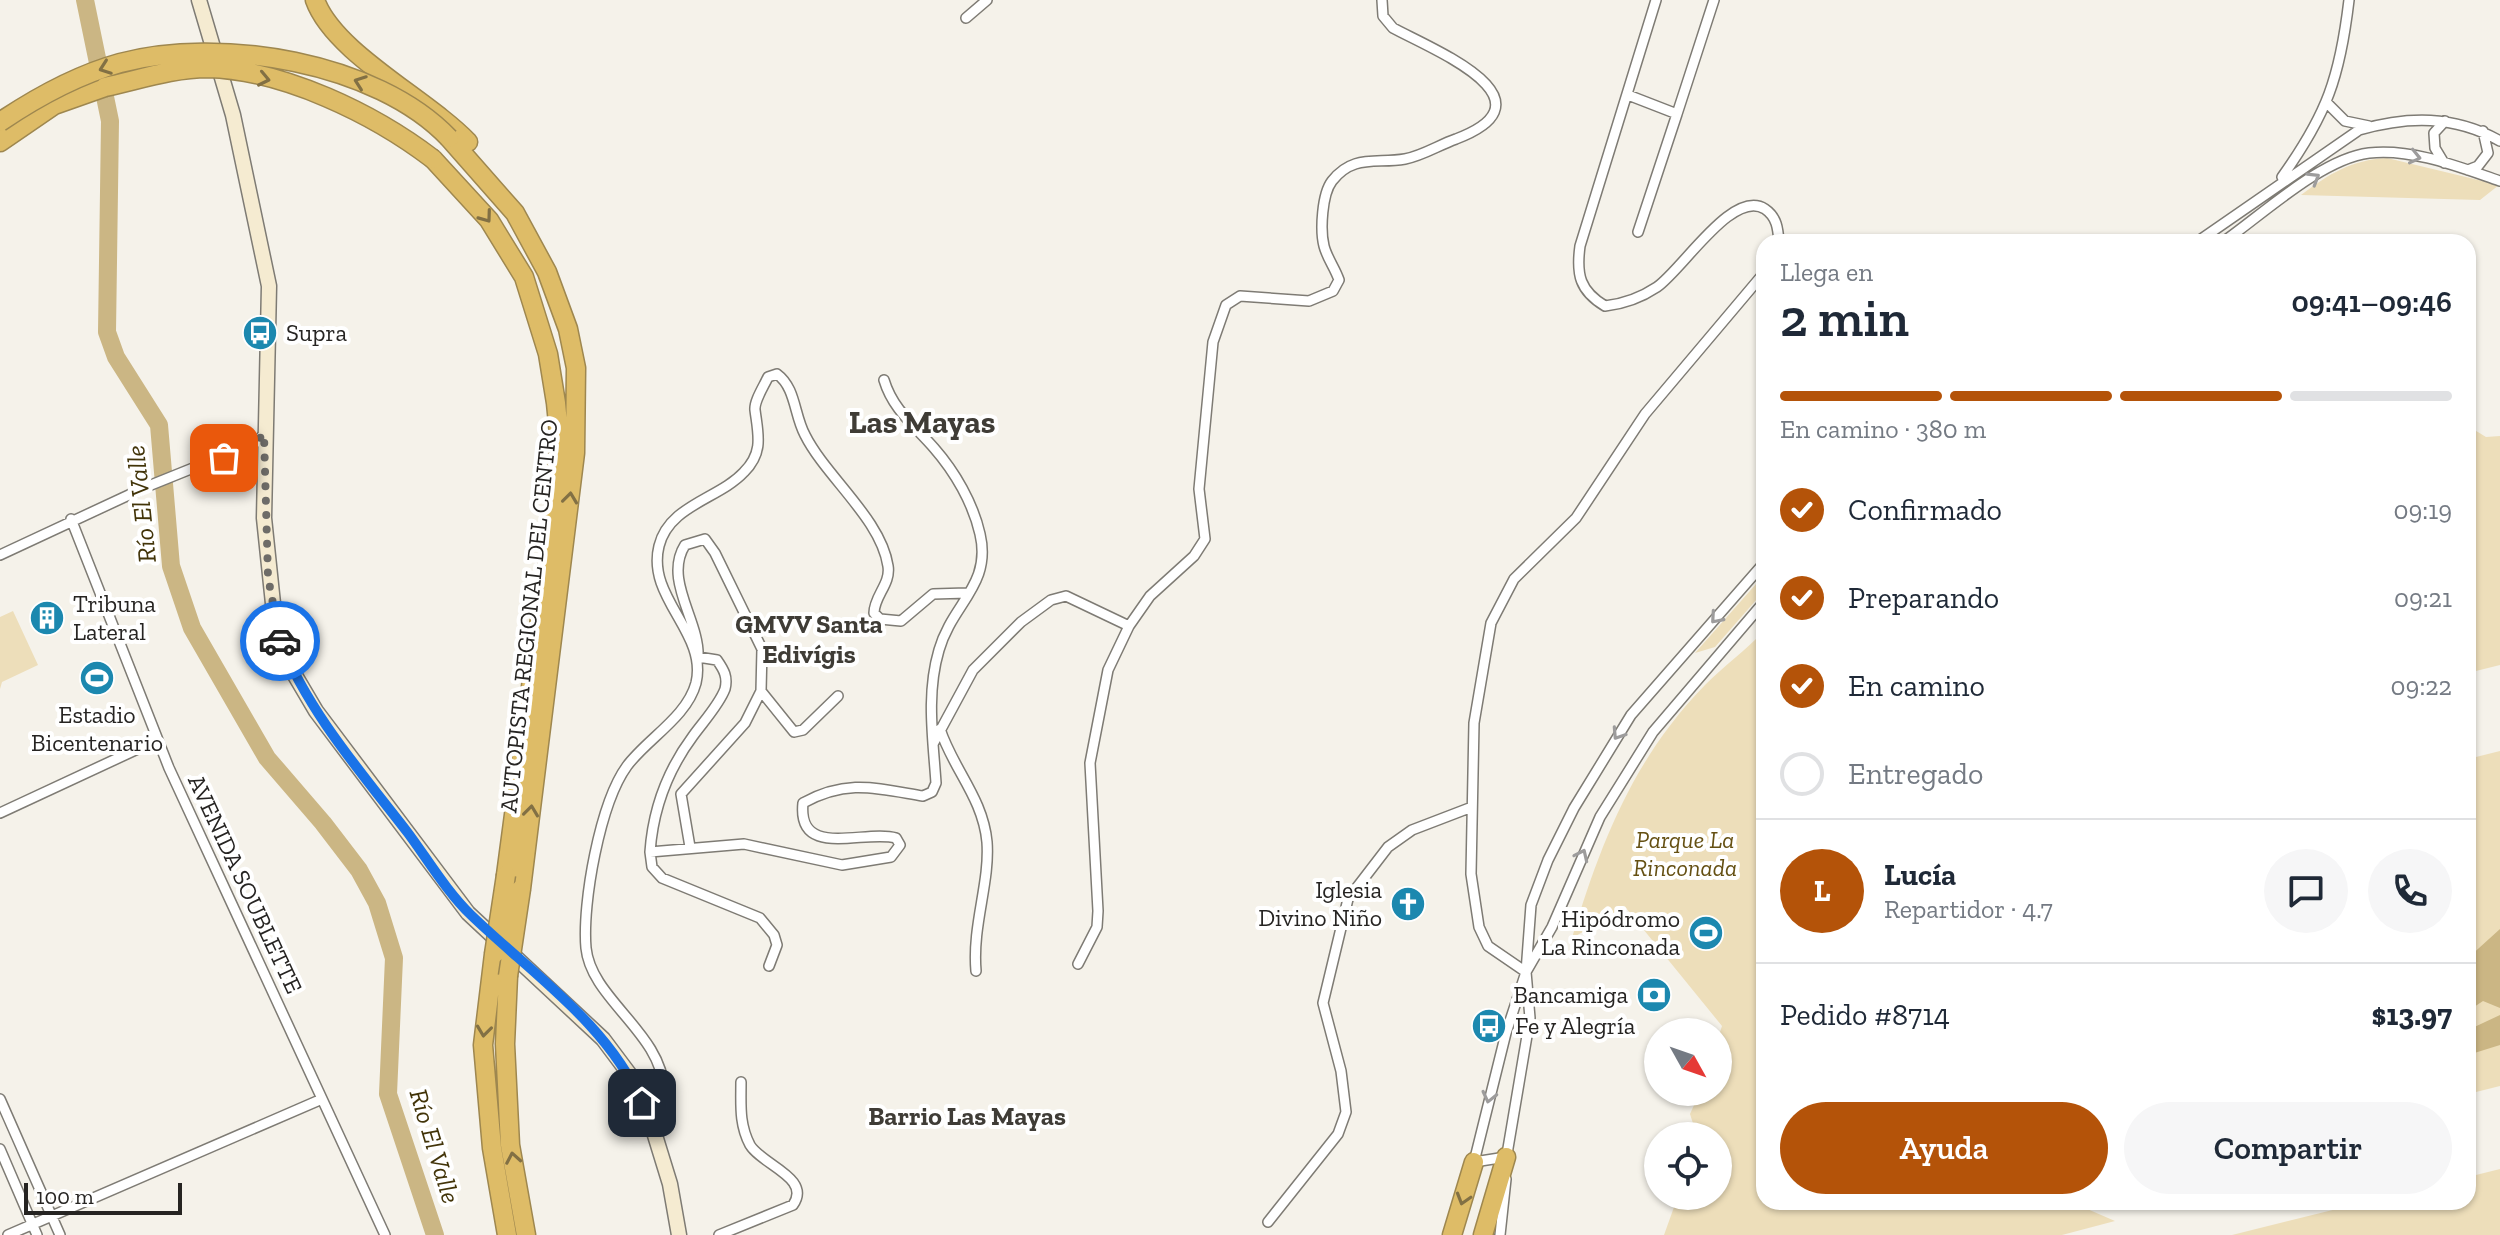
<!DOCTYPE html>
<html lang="es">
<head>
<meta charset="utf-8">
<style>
  :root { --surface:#fff; --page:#f6f6f7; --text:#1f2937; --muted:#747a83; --line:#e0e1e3; --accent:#b45309 }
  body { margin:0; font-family:"Zilla Slab",serif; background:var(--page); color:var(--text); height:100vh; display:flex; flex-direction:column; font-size:30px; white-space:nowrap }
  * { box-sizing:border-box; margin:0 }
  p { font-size:26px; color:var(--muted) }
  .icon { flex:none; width:44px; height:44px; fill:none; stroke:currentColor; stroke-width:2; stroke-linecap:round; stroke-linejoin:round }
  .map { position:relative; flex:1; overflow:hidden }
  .side { position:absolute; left:1756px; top:234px; width:720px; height:976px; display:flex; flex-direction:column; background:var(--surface); border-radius:24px; box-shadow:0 2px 6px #0004 }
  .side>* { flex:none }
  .needle { width:52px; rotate:130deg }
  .buttons { position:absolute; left:1644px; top:1018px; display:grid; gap:16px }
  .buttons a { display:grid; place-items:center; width:88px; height:88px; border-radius:50%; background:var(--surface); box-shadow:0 2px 6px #0004; font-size:40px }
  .scale { position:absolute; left:24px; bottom:20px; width:158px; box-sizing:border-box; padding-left:8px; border:4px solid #262422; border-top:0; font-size:22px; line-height:28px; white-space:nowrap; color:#262422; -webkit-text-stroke:6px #fff; paint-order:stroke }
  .pin { position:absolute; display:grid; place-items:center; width:68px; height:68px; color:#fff; margin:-34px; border-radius:16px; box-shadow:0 4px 12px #0006 }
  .courier { position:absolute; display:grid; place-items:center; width:80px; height:80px; margin:-40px; border:6px solid #1a73e8; border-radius:50%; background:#fff; color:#222; box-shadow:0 2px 10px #0007 }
  .headline em { font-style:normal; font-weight:600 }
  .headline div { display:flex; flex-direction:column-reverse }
  .headline { display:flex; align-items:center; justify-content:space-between; height:136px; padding:0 24px }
  h1 { font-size:52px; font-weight:600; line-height:60px }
  .bar { display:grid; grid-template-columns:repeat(4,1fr); gap:12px 8px; align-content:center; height:96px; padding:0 24px }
  .bar i { height:10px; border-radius:6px; background:var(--line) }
  .bar .current { background:var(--accent) }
  .bar p { grid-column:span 4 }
  .line { display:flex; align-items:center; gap:20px; padding:0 24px; border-top:2px solid var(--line) }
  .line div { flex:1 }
  .round { display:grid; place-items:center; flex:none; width:84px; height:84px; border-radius:42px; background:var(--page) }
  ol { padding:0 24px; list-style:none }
  li { display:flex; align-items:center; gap:24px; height:88px }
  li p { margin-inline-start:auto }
  li .icon { padding:8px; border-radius:50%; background:var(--accent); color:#fff; stroke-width:4 }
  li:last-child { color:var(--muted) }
  li i { width:44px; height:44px; border:4px solid var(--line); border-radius:50% }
  .action { display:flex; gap:16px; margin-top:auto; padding:16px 24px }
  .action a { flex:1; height:92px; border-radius:48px; background:var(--accent); color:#fff; font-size:32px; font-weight:600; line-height:92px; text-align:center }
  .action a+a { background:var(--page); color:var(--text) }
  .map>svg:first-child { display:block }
  .green { fill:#eddeba }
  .water { fill:#cbb684 }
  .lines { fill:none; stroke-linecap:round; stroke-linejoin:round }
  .river { stroke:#cbb684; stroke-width:18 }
  .street-casing { stroke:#7e7b74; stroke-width:12 }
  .secondary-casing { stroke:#7e7b74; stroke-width:17 }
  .highway-casing { stroke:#9e874f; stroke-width:21 }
  .street { stroke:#fff; stroke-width:9 }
  .secondary { stroke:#f5ebd1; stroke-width:14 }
  .highway { stroke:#debc67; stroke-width:18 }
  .highway-bridge-casing { stroke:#9e874f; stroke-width:21; stroke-linecap:butt }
  .highway-bridge { stroke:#debc67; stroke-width:18 }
  .oneway { stroke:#827044 }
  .oneway2 { stroke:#9d9c9c }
  .done { stroke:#6e6c68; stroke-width:8; stroke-dasharray:0 14.4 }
  .route { stroke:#1a73e8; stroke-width:10 }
  .labels { text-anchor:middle; stroke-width:8; stroke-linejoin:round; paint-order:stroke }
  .poi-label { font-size:24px; fill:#262422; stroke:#fff; text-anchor:start }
  .street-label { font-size:24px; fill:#262422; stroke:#fff }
  .park-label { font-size:24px; font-style:italic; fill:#655013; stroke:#fff }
  .water-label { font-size:26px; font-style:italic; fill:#423409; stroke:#fff }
  .neighbourhood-label { font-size:26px; font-weight:bold; fill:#3f3c36; stroke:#fff }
  .district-label { font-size:32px; font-weight:bold; fill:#3f3c36; stroke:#fff }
</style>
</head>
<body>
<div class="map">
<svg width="2500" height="1235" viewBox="0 0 2500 1235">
  <rect width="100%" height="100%" fill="#f5f2ea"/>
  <path class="green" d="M2387 158 2499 185 2480 200 2301 195C2329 174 2351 160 2387 158Z
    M2468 426 2486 437 2500 436V665L2468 673Z
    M1764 575V591L1715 647 1695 653Z
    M13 611 38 665 2 682 0 689V617Z
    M1764 631V1202H2071L2115 1221 2062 1235H1664L1678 1196H1718V1136H1697L1690 1114 1700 1092H1718V1038L1722 1026 1626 908 1572 938C1601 842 1633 759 1705 685 1724 666 1746 650 1764 631Z
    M2500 751V1086L2468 1094V759Z
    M2500 1169V1235H2232L2365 1202H2468V1177Z"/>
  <path class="water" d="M2500 929V1008L2483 1001 2468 1011V958Z
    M2500 1015V1045L2468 1055V1030Z"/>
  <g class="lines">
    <path class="river" d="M85 0 110 121 107 332 116 357 159 425 171 566 192 628 267 758 323 823 359 870 377 903 394 958 388 1094 435 1235"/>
    <g class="street-casing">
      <path id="street" d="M1656 0 1580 246C1576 275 1580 291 1605 306 1623 304 1642 297 1657 287 1683 269 1733 188 1765 209 1777 217 1778 229 1779 242
        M966 18 987 0
        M1628 95 1677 114 1714 0
        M2328 104 2345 121 2369 126
        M2444 163 2435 148 2434 133 2445 121
        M2468 170 2478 166 2488 153 2483 131
        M2282 177C2327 114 2340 77 2349 0
        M1638 232 1677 114
        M2197 242 2359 130C2408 116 2454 115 2500 141
        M2223 242C2262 215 2321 159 2369 153 2412 148 2459 167 2500 181
        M71 519 169 768 385 1235
        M0 555 146 487 213 460 247 452 264 434
        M761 691 762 649 715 553 705 539 685 545C663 580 700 621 698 657L717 660C724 670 728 677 725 689 719 705 703 722 693 736 667 771 653 809 650 852L744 844 842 865 891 857 900 845 896 838C865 829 797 860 803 803 847 779 875 788 923 796L932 792 936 783C933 738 926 694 939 650 952 604 992 585 980 534 973 503 955 472 934 448 915 426 893 410 884 380
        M940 729C953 769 983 798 987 842 990 883 972 925 976 971
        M933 744 973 670 1021 622 1051 600 1066 596 1129 626
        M0 813 157 740
        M690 847 681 794 745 723 761 691 794 732 803 730 838 696
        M650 852 652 867 662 878 760 918 774 935 777 945 769 966
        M1078 964 1097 927 1098 911 1090 763 1108 670 1129 626 1150 596 1194 556 1205 539 1199 489 1213 342 1226 305 1240 296 1309 301 1333 291 1339 280C1335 268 1327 258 1324 246 1320 230 1322 194 1332 181 1353 154 1376 164 1405 159 1422 156 1439 145 1456 139 1559 100 1434 50 1393 28L1383 16 1382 0
        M1526 972 1488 946 1479 927 1471 874 1474 723 1491 623 1514 579 1576 518 1645 414 1764 273
        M0 1099 60 1235
        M654 1132C657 1119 664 1103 664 1090 662 1033 591 999 586 948 582 903 600 803 627 766 647 739 687 717 696 683 708 633 646 598 659 546 669 505 719 499 744 472 764 452 758 434 755 410 754 401 764 386 768 377L777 374C796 388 794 415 805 435 826 477 881 519 888 566 891 584 874 596 874 613L880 619 901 621 933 594 967 593
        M0 1149 37 1235
        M1506 1157 1474 1162 1506 1033 1526 972 1552 927 1600 817 1653 732 1764 602
        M1506 1160 1530 1018 1526 972 1531 905 1548 860 1574 808 1631 715 1764 563
        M1268 1222 1338 1134 1346 1112 1341 1071 1323 1003 1348 899 1388 847 1412 830 1472 807
        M8 1235 322 1099
        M719 1235 793 1205C812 1178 762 1165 750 1145 739 1124 741 1105 741 1082
        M1500 1235 1506 1179"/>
    </g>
    <g class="secondary-casing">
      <path id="secondary" d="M199 0 233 115 269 286 264 518 276 632 293 672 316 711 468 913 603 1039 630 1075 654 1132 670 1184 679 1235"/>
    </g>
    <g class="highway-casing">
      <path id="highway" d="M315 0C334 53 427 99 468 142
        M449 138 515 213 547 272 568 329 576 368 575 453 521 889
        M0 142 54 105 105 87
        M433 159 489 220 524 277 548 354 556 403 560 444 550 544 506 875
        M494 954 483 1045 492 1148 507 1235
        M508 976 505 1044 510 1145 526 1235
        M1452 1235 1474 1162
        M1483 1235 1506 1157"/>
    </g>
    <use href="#street" class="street"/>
    <use href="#secondary" class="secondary"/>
    <use href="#highway" class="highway"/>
    <g class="highway-bridge-casing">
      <path id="highway-bridge" d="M105 87C138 80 173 68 208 68 284 70 374 114 433 159
        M0 122C37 97 77 75 120 63 219 36 377 62 449 138
        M494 954 506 875
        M508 976 521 889"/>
    </g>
    <use href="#highway-bridge" class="highway-bridge"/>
  </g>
  <defs><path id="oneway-chevron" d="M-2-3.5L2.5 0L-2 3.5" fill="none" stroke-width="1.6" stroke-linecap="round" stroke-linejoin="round" transform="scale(2)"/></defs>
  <g class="oneway">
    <use href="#oneway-chevron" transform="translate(105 68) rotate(160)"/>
    <use href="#oneway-chevron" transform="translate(264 79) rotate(12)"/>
    <use href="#oneway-chevron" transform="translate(360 82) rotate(-160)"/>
    <use href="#oneway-chevron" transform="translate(486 217) rotate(54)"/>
    <use href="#oneway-chevron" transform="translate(570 498) rotate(-83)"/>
    <use href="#oneway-chevron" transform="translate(531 811) rotate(-83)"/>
    <use href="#oneway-chevron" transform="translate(484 1031) rotate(97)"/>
    <use href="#oneway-chevron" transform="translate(513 1158) rotate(-100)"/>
    <use href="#oneway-chevron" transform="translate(1463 1199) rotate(107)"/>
  </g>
  <g class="oneway2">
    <use href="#oneway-chevron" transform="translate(2415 157) rotate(13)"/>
    <use href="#oneway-chevron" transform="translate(2314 178) rotate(-31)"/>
    <use href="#oneway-chevron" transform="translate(1716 618) rotate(131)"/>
    <use href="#oneway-chevron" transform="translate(1618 734) rotate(123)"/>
    <use href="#oneway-chevron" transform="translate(1582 855) rotate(-65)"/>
    <use href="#oneway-chevron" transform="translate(1489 1097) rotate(103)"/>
  </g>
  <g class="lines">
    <path class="done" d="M224 458 247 452 264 434 268 577 280 641"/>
    <path class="route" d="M280 641C309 713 361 772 408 833 428 860 447 892 471 915 531 973 609 1025 642 1103"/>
  </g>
  <defs>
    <g id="bus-disc" transform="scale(1.8)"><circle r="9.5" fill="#1c88af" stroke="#fff"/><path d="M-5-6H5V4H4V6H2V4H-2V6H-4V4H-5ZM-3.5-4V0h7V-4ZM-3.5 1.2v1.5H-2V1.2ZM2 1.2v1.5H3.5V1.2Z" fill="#fff"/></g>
    <g id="building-disc" transform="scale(1.8)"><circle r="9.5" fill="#1c88af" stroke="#fff"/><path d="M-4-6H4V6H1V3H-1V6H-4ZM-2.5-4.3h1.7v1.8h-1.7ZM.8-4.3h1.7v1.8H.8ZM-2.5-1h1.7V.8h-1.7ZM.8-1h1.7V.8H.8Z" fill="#fff"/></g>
    <g id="stadium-disc" transform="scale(1.8)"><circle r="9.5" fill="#1c88af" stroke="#fff"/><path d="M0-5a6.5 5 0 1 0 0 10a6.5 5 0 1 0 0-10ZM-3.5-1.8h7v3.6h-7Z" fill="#fff"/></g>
    <g id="church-disc" transform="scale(1.8)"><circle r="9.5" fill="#1c88af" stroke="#fff"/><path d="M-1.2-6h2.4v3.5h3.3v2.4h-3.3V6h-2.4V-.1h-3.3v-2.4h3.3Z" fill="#fff"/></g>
    <g id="bank-disc" transform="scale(1.8)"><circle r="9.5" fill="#1c88af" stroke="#fff"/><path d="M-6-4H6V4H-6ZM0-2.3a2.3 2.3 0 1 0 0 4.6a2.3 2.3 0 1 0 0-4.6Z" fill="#fff"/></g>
  </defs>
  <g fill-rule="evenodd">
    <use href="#bus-disc" x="260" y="333"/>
    <use href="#building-disc" x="47" y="618"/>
    <use href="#stadium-disc" x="97" y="678"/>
    <use href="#church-disc" x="1408" y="904"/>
    <use href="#stadium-disc" x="1706" y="933"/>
    <use href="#bank-disc" x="1654" y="995"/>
    <use href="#bus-disc" x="1489" y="1026"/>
  </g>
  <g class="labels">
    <g class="poi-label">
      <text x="286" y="341">Supra</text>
      <text x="73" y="612">Tribuna<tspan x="73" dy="28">Lateral</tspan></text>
      <text x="97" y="723" text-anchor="middle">Estadio<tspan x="97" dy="28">Bicentenario</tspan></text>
      <text x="1382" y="898" text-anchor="end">Iglesia<tspan x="1382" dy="28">Divino Niño</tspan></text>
      <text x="1680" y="927" text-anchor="end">Hipódromo<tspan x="1680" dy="28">La Rinconada</tspan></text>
      <text x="1628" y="1003" text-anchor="end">Bancamiga</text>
      <text x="1515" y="1034">Fe y Alegría</text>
    </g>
    <g class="street-label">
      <text transform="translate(529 616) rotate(-84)" y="8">AUTOPISTA REGIONAL DEL CENTRO</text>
      <text transform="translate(245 884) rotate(65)" y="8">AVENIDA SOUBLETTE</text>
    </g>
    <g class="park-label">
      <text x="1685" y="848">Parque La<tspan x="1685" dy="28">Rinconada</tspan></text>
    </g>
    <g class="water-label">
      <text transform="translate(141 504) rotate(-96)" y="9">Río El Valle</text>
      <text transform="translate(435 1146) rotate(73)" y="9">Río El Valle</text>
    </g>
    <g class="neighbourhood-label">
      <text x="809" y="633">GMVV Santa<tspan x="809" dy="30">Edivígis</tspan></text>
      <text x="967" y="1125">Barrio Las Mayas</text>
    </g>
    <g class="district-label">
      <text x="922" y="433">Las Mayas</text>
    </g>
  </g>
</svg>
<div class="buttons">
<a><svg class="needle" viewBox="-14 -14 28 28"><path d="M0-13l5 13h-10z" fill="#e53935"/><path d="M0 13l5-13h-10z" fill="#747a83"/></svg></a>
<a><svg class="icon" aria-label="locate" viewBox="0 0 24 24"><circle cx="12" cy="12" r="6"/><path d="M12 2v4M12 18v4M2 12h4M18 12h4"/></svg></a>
</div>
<div class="scale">100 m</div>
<div class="pin" style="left:224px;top:458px;background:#ea580c"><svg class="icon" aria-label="bag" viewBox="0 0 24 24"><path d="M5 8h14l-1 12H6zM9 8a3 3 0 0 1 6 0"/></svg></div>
<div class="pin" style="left:642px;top:1103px;background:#1f2937"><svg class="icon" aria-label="home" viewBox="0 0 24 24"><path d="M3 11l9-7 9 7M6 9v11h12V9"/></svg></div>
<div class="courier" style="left:280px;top:641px"><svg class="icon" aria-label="car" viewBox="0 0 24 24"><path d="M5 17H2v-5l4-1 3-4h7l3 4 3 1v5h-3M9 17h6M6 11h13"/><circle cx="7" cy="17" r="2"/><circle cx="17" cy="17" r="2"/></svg></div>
<section class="side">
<div class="headline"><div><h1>2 min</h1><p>Llega en</p></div><em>09:41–09:46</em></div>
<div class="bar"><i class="current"></i><i class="current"></i><i class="current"></i><i></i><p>En camino · 380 m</p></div>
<ol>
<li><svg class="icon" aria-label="check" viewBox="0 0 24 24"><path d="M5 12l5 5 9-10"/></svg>Confirmado<p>09:19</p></li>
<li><svg class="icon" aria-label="check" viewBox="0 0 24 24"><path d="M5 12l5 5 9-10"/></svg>Preparando<p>09:21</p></li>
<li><svg class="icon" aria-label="check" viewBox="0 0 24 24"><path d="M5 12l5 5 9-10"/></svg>En camino<p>09:22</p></li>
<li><i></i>Entregado</li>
</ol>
<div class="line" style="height:144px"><b class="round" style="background:var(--accent);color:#fff">L</b><div><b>Lucía</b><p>Repartidor · 4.7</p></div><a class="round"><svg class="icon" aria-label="chat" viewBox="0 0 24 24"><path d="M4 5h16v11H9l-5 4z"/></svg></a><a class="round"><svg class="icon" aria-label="phone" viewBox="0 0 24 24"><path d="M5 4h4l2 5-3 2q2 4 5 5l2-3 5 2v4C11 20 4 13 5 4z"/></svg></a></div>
<div class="line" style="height:104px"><div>Pedido #8714</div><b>$13.97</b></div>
<div class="action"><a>Ayuda</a><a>Compartir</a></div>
</section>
</div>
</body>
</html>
